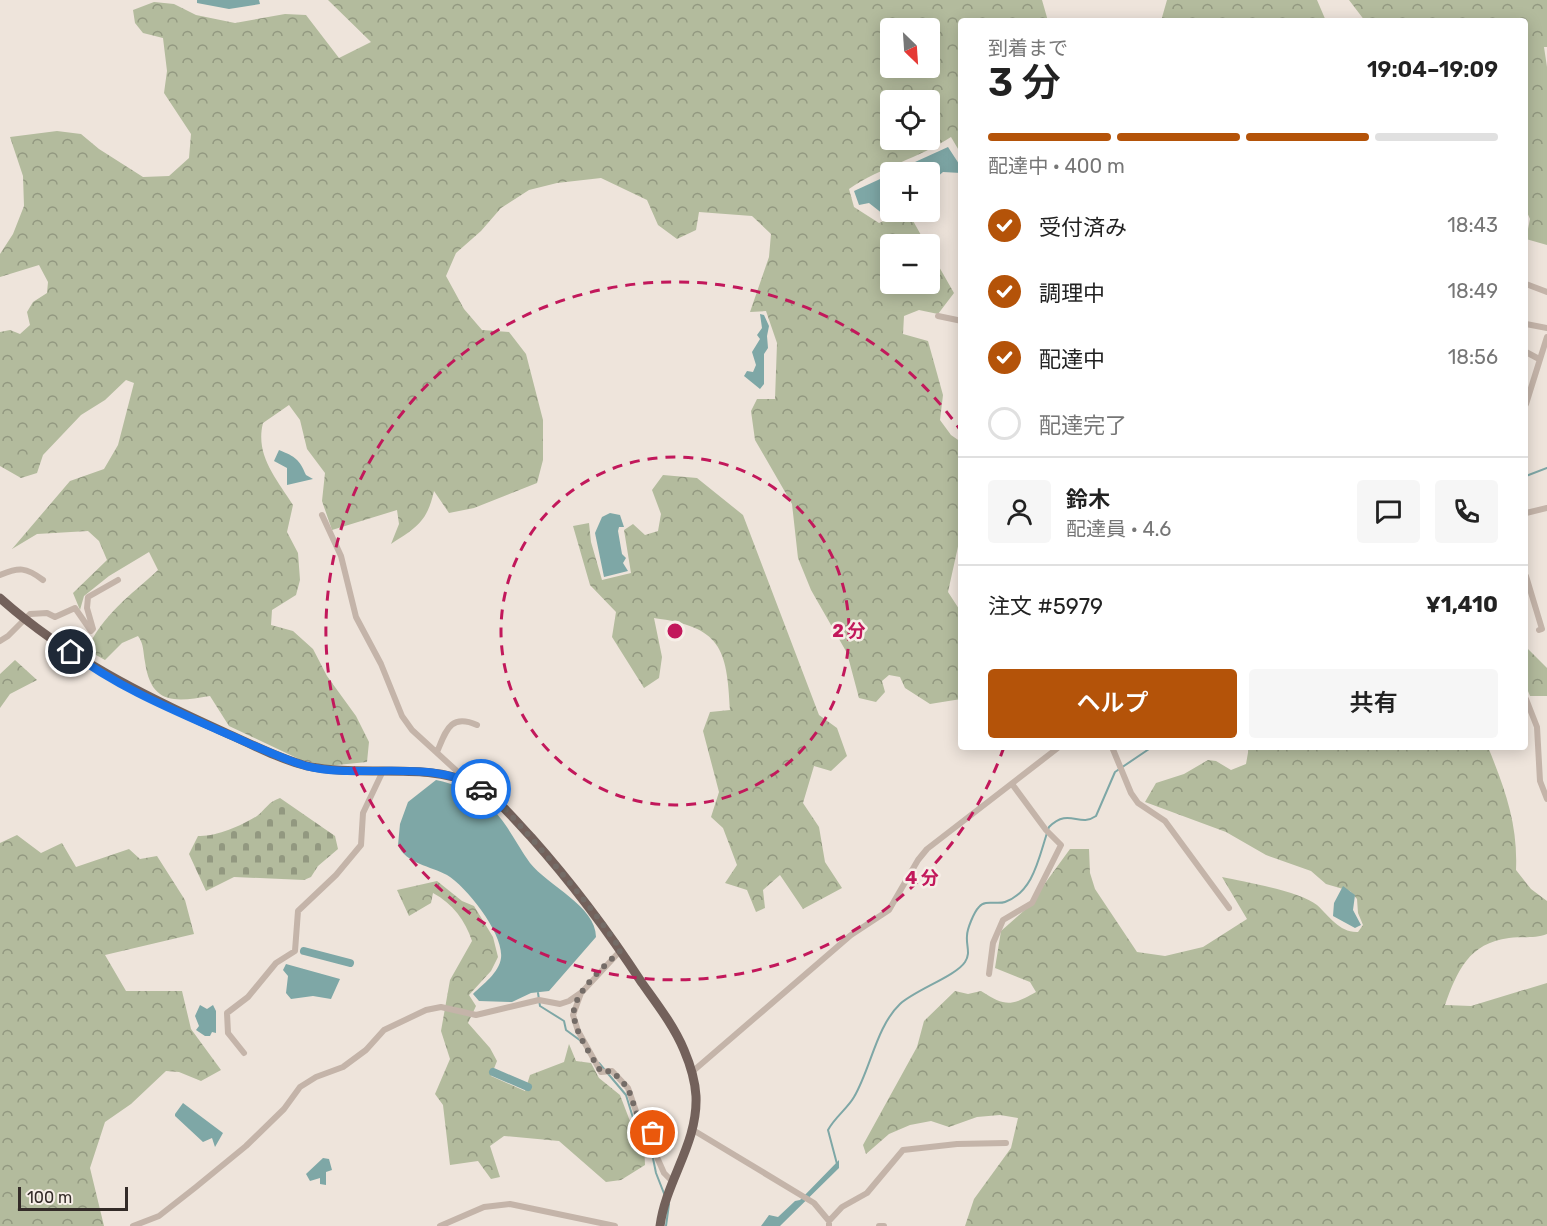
<!DOCTYPE html>
<html lang="ja">
<head>
<meta charset="utf-8">
<style>
  :root { --surface:#fff; --page:#f6f6f6; --text:#222; --muted:#767676; --line:#e0e0e0; --accent:#b45309 }
  body { margin:0; font-family:Rubik,"Noto Sans JP",sans-serif; background:var(--page); color:var(--text); height:100vh; display:flex; flex-direction:column; font-size:22px; white-space:nowrap }
  * { box-sizing:border-box; margin:0 }
  p { font-size:20px; color:var(--muted) }
  .icon { flex:none; width:33px; height:33px; fill:none; stroke:currentColor; stroke-width:2; stroke-linecap:round; stroke-linejoin:round }
  .map { position:relative; flex:1; overflow:hidden }
  .sheet { position:absolute; left:958px; top:18px; width:570px; height:732px; display:flex; flex-direction:column; background:var(--surface); border-radius:6px; box-shadow:0 3px 15px #0003 }
  .sheet>* { flex:none }
  .needle { width:39px; rotate:155deg }
  .buttons { position:absolute; left:880px; top:18px; display:grid; gap:12px }
  .buttons a { display:grid; place-items:center; width:60px; height:60px; border-radius:6px; background:var(--surface); box-shadow:0 3px 15px #0003; font-size:30px }
  .scale { position:absolute; left:18px; bottom:15px; width:110px; box-sizing:border-box; padding-left:6px; border:3px solid #332b28; border-top:0; font-size:16px; line-height:21px; white-space:nowrap; color:#332b28; -webkit-text-stroke:4px #f6eee7; paint-order:stroke }
  .pin { position:absolute; display:grid; place-items:center; width:51px; height:51px; color:#fff; margin:-26px; border:3px solid #fff; border-radius:50%; box-shadow:0 2px 6px #0007 }
  .courier { position:absolute; display:grid; place-items:center; width:60px; height:60px; margin:-30px; border:4px solid #1a73e8; border-radius:50%; background:#fff; color:#222; box-shadow:0 2px 8px #0007 }
  .summary em { font-style:normal; font-weight:600 }
  .summary div { display:flex; flex-direction:column-reverse }
  .summary { display:flex; align-items:center; justify-content:space-between; height:102px; padding:0 30px }
  h1 { font-size:39px; font-weight:600; line-height:45px }
  .bar { display:grid; grid-template-columns:repeat(4,1fr); gap:9px 6px; align-content:center; height:72px; padding:0 30px }
  .bar i { height:8px; border-radius:4px; background:var(--line) }
  .bar .selected { background:var(--accent) }
  .bar p { grid-column:span 4 }
  .line { display:flex; align-items:center; gap:15px; padding:0 30px; border-top:2px solid var(--line) }
  .line div { flex:1 }
  .round { display:grid; place-items:center; flex:none; width:63px; height:63px; border-radius:6px; background:var(--page) }
  ol { padding:0 30px; list-style:none }
  li { display:flex; align-items:center; gap:18px; height:66px }
  li p { margin-inline-start:auto }
  li .icon { padding:6px; border-radius:50%; background:var(--accent); color:#fff; stroke-width:4 }
  li:last-child { color:var(--muted) }
  li i { width:33px; height:33px; border:3px solid var(--line); border-radius:50% }
  .primary-button { display:flex; gap:12px; margin-top:auto; padding:12px 30px }
  .primary-button a { flex:1; height:69px; border-radius:6px; background:var(--accent); color:#fff; font-size:24px; font-weight:600; line-height:69px; text-align:center }
  .primary-button a+a { background:var(--page); color:var(--text) }
  .map>svg:first-child { display:block }
  .forest { fill:url(#forest-crowns); fill-rule:evenodd }
  .cemetery { fill:url(#cemetery-stones) }
  .water { fill:#7ea7a6 }
  .lines { fill:none; stroke-linecap:round; stroke-linejoin:round }
  .stream { stroke:#7ea7a6; stroke-width:2 }
  .canal { stroke:#7ea7a6; stroke-width:8 }
  .minor { stroke:#c4b4a9; stroke-width:6 }
  .primary { stroke:#73615b; stroke-width:9 }
  .done { stroke:#746c67; stroke-width:6; stroke-dasharray:0 10.8 }
  .route { stroke:#1a73e8; stroke-width:8 }
  .ring { fill:none; stroke:#c2185b; stroke-width:3; stroke-dasharray:10 8 }
  .centre { fill:#c2185b; stroke:#f6eee7; stroke-width:3 }
  .ring-label { font-size:18px; text-anchor:middle; font-weight:bold; fill:#c2185b; stroke:#f6eee7; stroke-width:5; stroke-linejoin:round; paint-order:stroke }
</style>
</head>
<body>
<div class="map">
<svg width="1547" height="1226" viewBox="0 0 1547 1226">
  <defs>
    <pattern id="forest-crowns" width="20" height="18" patternUnits="userSpaceOnUse" patternTransform="scale(1.5)"><rect width="20" height="18" fill="#b3bb9d"/><path d="M2 6a3 3 0 1 1 6 0M12 15a3 3 0 1 1 6 0" fill="none" stroke="#929880"/></pattern>
    <pattern id="cemetery-stones" width="16" height="16" patternUnits="userSpaceOnUse" patternTransform="scale(1.5)"><rect width="16" height="16" fill="#b3bb9d"/><path d="M2 7V4a2 2 0 0 1 4 0v3zM10 15v-3a2 2 0 0 1 4 0v3z" fill="#929880"/></pattern>
  </defs>
  <rect width="100%" height="100%" fill="#eee4db"/>
  <path class="forest" d="M328 0H1042L1048 21H962L961 154 951 137C919 158 881 167 849 189L854 207 879 223 898 215 912 219 926 244H891V284H930V251L954 293 938 314 919 310 904 316 903 334 928 341 943 395 940 420 951 435 961 442V541L959 542 948 592 961 612V699L930 704 905 688 900 677 889 675 882 681 885 692 876 702 859 698 847 653 811 590 798 558 792 504 755 440 751 411 757 399H775L777 343 766 311 750 312 769 257 771 234 752 216 699 212 696 230 677 239 658 225 647 200 601 178 557 183 529 190 501 208 481 231 456 253 446 276 464 309 482 330 509 332 526 354 543 420V460L537 483 474 508 449 513 434 491C427 522 417 527 391 544L399 524 397 510 332 530 322 501 325 473 307 449 300 420 289 405 263 423C255 455 276 478 293 505L287 532 298 553 300 580 296 595 272 610 271 625 293 631 313 649 327 676 356 716 369 742 367 762 327 766 301 760 229 726 210 696C175 702 151 705 145 662 143 652 144 644 138 636L122 643 105 660 87 650C102 615 131 595 158 570L149 552 109 576 84 596 80 610 73 593 107 560 99 541 88 531 37 534 12 549 70 481 104 469 118 445 134 383 126 380 105 400 81 415 43 455 37 473 21 478 0 466V332L10 330 20 334 30 325 27 312 33 302 47 293 48 282 39 265 0 277V254L13 234 24 206 23 176 10 137 57 131 81 134 99 149 143 177 169 176 189 158 191 134 164 93 167 71 163 38 143 33 135 23 133 10 154 2 174 4 196 15 235 23 285 14 306 15 339 58 371 42ZM891 28H930V68H891ZM891 100H930V140H891Z
    M1167 0H1317L1326 21H1161Z
    M1349 0H1547V47H1544L1547 67V245L1526 239 1530 219 1526 210V21H1365Z
    M663 475 697 478 743 515 819 715 837 728 847 756 831 771 814 766 803 803 819 827 825 862 842 888 803 909 780 875 763 890 765 908 756 912 747 890 725 883 737 865 723 828 711 817 719 792 703 731 710 712 730 710C727 648 721 627 654 618L662 657 659 678 644 688 612 637 616 612 590 585 573 526 589 523 591 542 602 580 631 573 624 530 633 524 645 535 658 531 661 514 652 490Z
    M1526 647 1547 668V696H1530L1526 686Z
    M15 660 37 680 10 694 0 708V674Z
    M1249 747H1488C1505 789 1518 824 1516 870L1531 889 1547 901V934C1535 939 1522 936 1509 938 1469 943 1457 971 1445 1005L1471 1006 1547 983V1226H965L974 1199 1011 1148 1018 1118 1000 1115 977 1117 949 1127 931 1121 910 1125 889 1134 866 1154 863 1145 917 1047 924 1021 955 991 968 994 981 991C1006 1007 1011 1006 1036 992L1030 982 995 968 1001 931 1027 908 1070 849H1089L1090 873 1095 889 1137 952 1165 956 1203 947 1247 919 1222 877C1245 882 1300 891 1317 905 1329 916 1340 933 1358 932L1363 925 1358 913 1357 899 1350 891 1326 884 1311 871 1266 855 1226 832 1145 802 1156 783 1184 774 1208 760 1216 761 1231 770 1246 764Z
    M17 835 41 853 62 843 76 867 129 849 140 859 157 856 185 900 194 934 105 955 126 991H182L191 1029 221 1070 201 1081 179 1072 166 1071 131 1104 105 1122 90 1168 104 1226H0V843Z
    M437 881 462 901 474 906 493 937 498 957 491 971 469 995 476 1006 468 1023 490 1048 497 1061 491 1076 525 1091 530 1075 564 1062 569 1044 576 1061 591 1063 599 1078 620 1095 633 1129 644 1141 645 1165 621 1180 606 1182 559 1141 504 1136 490 1146 500 1177 491 1179 478 1161 450 1165 443 1105 435 1094 450 1059 441 1031 450 980 472 941C465 920 453 904 433 893L431 903 409 916 397 890Z"/>
  <path class="cemetery" d="M280 798 335 836 338 849 318 866 311 877 304 880 234 877 206 891 189 854 198 836C216 837 241 826 257 816 266 809 268 802 280 798Z"/>
  <path class="water" d="M197 0H259L260 4 229 9 197 3Z
    M948 147 961 167V173L943 172 936 178 937 191 933 193 930 191V172H893Z
    M891 174 892 212 883 214 869 203 859 205 854 191Z
    M760 314 764 315 769 326 767 336 768 348 764 354V384L760 389 744 376 747 371 753 372 756 365 752 352 760 339 757 335 762 328Z
    M279 450C296 457 299 459 306 475L313 479 287 485V468L274 461Z
    M610 513 620 515 624 527H619L618 531 622 554 626 558 623 563 628 571 604 577 595 533 602 517Z
    M436 780C454 784 472 790 486 803 506 820 515 842 530 863 547 885 596 906 596 937L549 991 531 993 512 1002 479 1001 473 994C483 984 499 973 501 958 504 934 467 887 447 875 431 866 406 864 398 845L400 824 408 802Z
    M1343 886 1355 895 1353 910 1361 925 1355 928 1333 916 1334 903Z
    M286 964 340 979 331 999 313 996 291 999 286 993 288 976 283 970Z
    M200 1005 207 1009 213 1005 216 1011V1033L212 1032 210 1036H205L196 1030 199 1026 195 1016Z
    M183 1103 223 1133 215 1147 212 1138 203 1142 175 1116V1114Z
    M323 1158 329 1159 332 1170 326 1172V1185L320 1184V1178L310 1181 306 1174Z
    M839 1160V1168L780 1226H761L769 1215 778 1217 795 1201 800 1200Z"/>
  <g class="lines">
    <path class="stream" d="M1526 476 1547 468
      M538 993 540 1006 564 1021 566 1030 581 1041
      M599 1063 626 1095 634 1121 648 1134 656 1173 665 1196
      M837 1164 828 1130C835 1117 847 1109 854 1097 871 1068 876 1027 900 1004 915 990 956 976 965 962 971 953 966 946 967 936 967 929 974 912 979 907 985 899 997 905 1005 902 1035 891 1039 855 1049 827 1069 807 1079 828 1096 816L1115 772 1152 747
      M666 1226 669 1204"/>
    <path class="canal" d="M304 951 350 963
      M493 1072 528 1087"/>
    <path class="minor" d="M1526 284 1547 292
      M938 316 962 321
      M1526 324 1547 328
      M1526 352 1539 359
      M1526 404 1547 337
      M1526 513 1547 508
      M322 515 341 556 356 617 381 664 402 716 412 730 459 773 458 778
      M0 575C19 567 26 567 43 580
      M1526 576 1542 629 1539 630
      M0 641 8 636 30 614 47 613 55 617 75 608 91 631 93 629 87 608 88 597 118 580
      M1526 699 1537 727 1540 781 1547 799
      M1112 747 1131 793 1138 803 1165 821 1229 908
      M437 752C446 731 450 713 477 725
      M989 974 993 943 1003 920 1032 903 1061 845 1046 830 1012 784
      M581 993 573 1015 578 1031 601 1072 612 1071 628 1088 639 1120 653 1133 656 1155 664 1173 673 1182
      M244 1053 228 1033 227 1013 248 997 276 963 295 951 298 911 336 875 361 845 363 813 382 773
      M692 1072 851 935 889 910 918 860 927 849 1059 747
      M693 1130 814 1203 829 1221V1226
      M829 1221 842 1207 867 1193 903 1150 957 1144 1006 1143
      M133 1226 159 1216 196 1187 246 1146 284 1109 300 1087 316 1077 343 1067 366 1050 384 1030 426 1010 441 1007 476 1015 539 1000 560 1004 569 1001 582 992 621 950
      M440 1226 484 1207 510 1204 615 1226
      M879 1226H884"/>
    <path class="primary" d="M0 598C66 657 144 696 224 732 251 744 279 759 307 766 359 778 427 761 473 784 496 796 513 818 531 837 572 883 608 931 642 983 657 1004 674 1026 684 1050 690 1064 695 1080 696 1096 698 1144 666 1180 660 1226"/>
  </g>
  <g class="lines">
    <path class="done" d="M481 789C501 802 516 821 531 838 563 874 594 910 621 950 606 965 570 995 574 1017 577 1036 591 1055 601 1072L612 1071 628 1088 639 1120 653 1133"/>
    <path class="route" d="M71 652C117 687 173 710 225 733 251 744 279 758 306 766 362 780 431 757 481 789"/>
  </g>
  <g class="ring">
    <circle cx="675" cy="631" r="174"/>
    <path d="M1004 747A349 349 0 1 1 961 431"/>
  </g>
  <circle cx="675" cy="631" r="9" class="centre"/>
  <g class="ring-label">
    <text x="849" y="637">2 分</text>
    <text x="922" y="884">4 分</text>
  </g>
</svg>
<div class="buttons">
<a><svg class="needle" viewBox="-14 -14 28 28"><path d="M0-13l5 13h-10z" fill="#e53935"/><path d="M0 13l5-13h-10z" fill="#767676"/></svg></a>
<a><svg class="icon" aria-label="locate" viewBox="0 0 24 24"><circle cx="12" cy="12" r="6"/><path d="M12 2v4M12 18v4M2 12h4M18 12h4"/></svg></a>
<a>+</a>
<a>−</a>
</div>
<div class="scale">100 m</div>
<div class="pin" style="left:653px;top:1133px;background:#ea580c"><svg class="icon" aria-label="bag" viewBox="0 0 24 24"><path d="M5 8h14l-1 12H6zM9 8a3 3 0 0 1 6 0"/></svg></div>
<div class="pin" style="left:71px;top:652px;background:#1f2937"><svg class="icon" aria-label="home" viewBox="0 0 24 24"><path d="M3 11l9-7 9 7M6 9v11h12V9"/></svg></div>
<div class="courier" style="left:481px;top:789px"><svg class="icon" aria-label="car" viewBox="0 0 24 24"><path d="M5 17H2v-5l4-1 3-4h7l3 4 3 1v5h-3M9 17h6M6 11h13"/><circle cx="7" cy="17" r="2"/><circle cx="17" cy="17" r="2"/></svg></div>
<section class="sheet">
<div class="summary"><div><h1>3 分</h1><p>到着まで</p></div><em>19:04–19:09</em></div>
<div class="bar"><i class="selected"></i><i class="selected"></i><i class="selected"></i><i></i><p>配達中 · 400 m</p></div>
<ol>
<li><svg class="icon" aria-label="check" viewBox="0 0 24 24"><path d="M5 12l5 5 9-10"/></svg>受付済み<p>18:43</p></li>
<li><svg class="icon" aria-label="check" viewBox="0 0 24 24"><path d="M5 12l5 5 9-10"/></svg>調理中<p>18:49</p></li>
<li><svg class="icon" aria-label="check" viewBox="0 0 24 24"><path d="M5 12l5 5 9-10"/></svg>配達中<p>18:56</p></li>
<li><i></i>配達完了</li>
</ol>
<div class="line" style="height:108px"><a class="round"><svg class="icon" aria-label="person" viewBox="0 0 24 24"><circle cx="12" cy="8" r="4"/><path d="M4 21q1-7 8-7t8 7"/></svg></a><div><b>鈴木</b><p>配達員 · 4.6</p></div><a class="round"><svg class="icon" aria-label="chat" viewBox="0 0 24 24"><path d="M4 5h16v11H9l-5 4z"/></svg></a><a class="round"><svg class="icon" aria-label="phone" viewBox="0 0 24 24"><path d="M5 4h4l2 5-3 2q2 4 5 5l2-3 5 2v4C11 20 4 13 5 4z"/></svg></a></div>
<div class="line" style="height:78px"><div>注文 #5979</div><b>¥1,410</b></div>
<div class="primary-button"><a>ヘルプ</a><a>共有</a></div>
</section>
</div>
</body>
</html>
